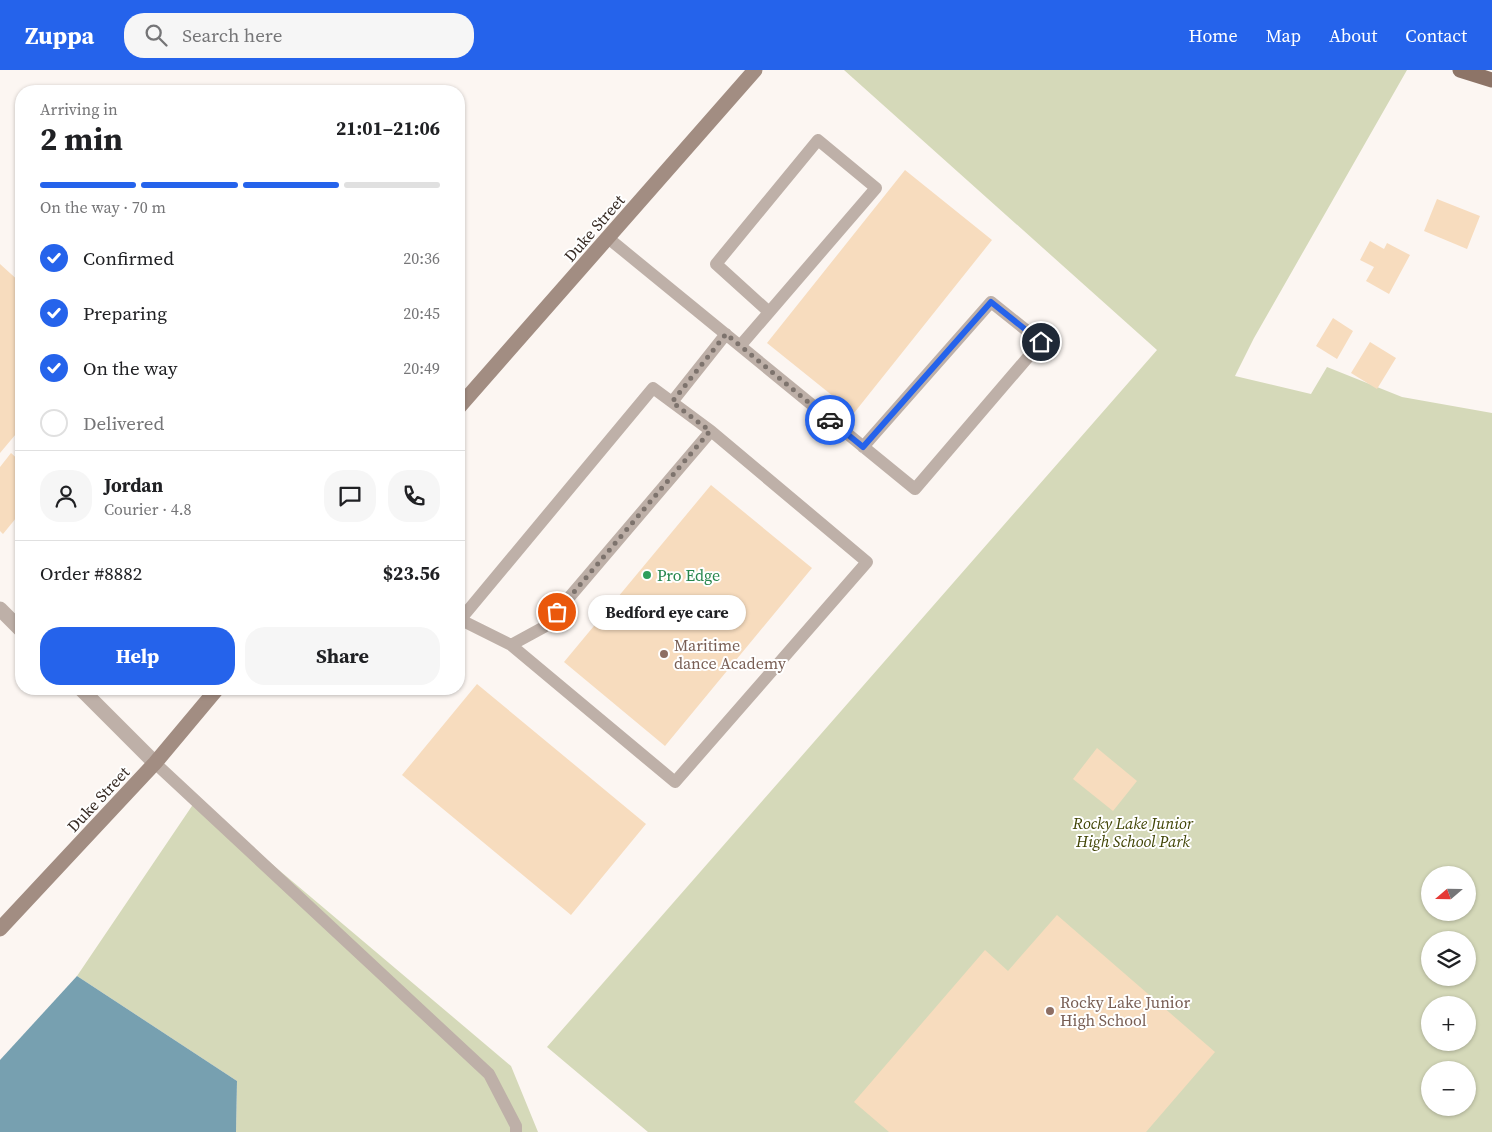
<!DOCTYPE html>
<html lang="en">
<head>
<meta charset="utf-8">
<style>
  :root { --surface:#fff; --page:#f6f6f6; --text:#202124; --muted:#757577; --line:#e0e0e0; --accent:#2563eb }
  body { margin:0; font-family:"Source Serif 4",serif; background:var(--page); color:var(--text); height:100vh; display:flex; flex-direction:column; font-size:19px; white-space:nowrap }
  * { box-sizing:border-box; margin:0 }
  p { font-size:16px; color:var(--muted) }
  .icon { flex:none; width:28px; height:28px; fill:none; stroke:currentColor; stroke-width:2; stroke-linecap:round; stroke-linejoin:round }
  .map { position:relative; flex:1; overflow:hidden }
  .panel { position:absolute; left:15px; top:15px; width:450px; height:610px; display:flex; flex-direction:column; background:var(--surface); border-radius:20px; box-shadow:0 1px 4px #0004 }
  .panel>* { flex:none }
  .needle { width:32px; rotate:250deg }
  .buttons { position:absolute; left:1421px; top:796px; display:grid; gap:10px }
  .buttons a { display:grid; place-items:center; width:55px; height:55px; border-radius:50%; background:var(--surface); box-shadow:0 1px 4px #0004; font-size:25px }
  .pin { position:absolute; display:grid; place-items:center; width:42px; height:42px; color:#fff; margin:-21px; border:2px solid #fff; border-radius:50%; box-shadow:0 1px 5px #0007 }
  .courier { position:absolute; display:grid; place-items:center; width:50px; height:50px; margin:-25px; border:4px solid #2563eb; border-radius:50%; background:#fff; color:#222; box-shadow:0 1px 6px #0007 }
  .bubble { position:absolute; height:35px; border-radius:18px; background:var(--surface); box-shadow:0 1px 4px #0004; font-size:16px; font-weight:700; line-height:35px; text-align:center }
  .overview em { font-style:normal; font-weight:700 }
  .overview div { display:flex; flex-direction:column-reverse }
  .overview { display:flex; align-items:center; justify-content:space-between; height:85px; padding:0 25px }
  h1 { font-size:32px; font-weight:700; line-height:38px }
  .bar { display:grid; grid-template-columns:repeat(4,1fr); gap:8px 5px; align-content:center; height:60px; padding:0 25px }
  .bar i { height:6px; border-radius:4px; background:var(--line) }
  .bar .selected { background:var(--accent) }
  .bar p { grid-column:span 4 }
  .line { display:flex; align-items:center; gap:12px; padding:0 25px; border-top:1px solid var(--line) }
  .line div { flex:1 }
  .round { display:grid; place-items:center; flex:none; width:52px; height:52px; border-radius:20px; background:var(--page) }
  ol { padding:0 25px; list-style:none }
  li { display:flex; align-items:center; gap:15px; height:55px }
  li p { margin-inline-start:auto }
  li .icon { padding:5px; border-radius:50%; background:var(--accent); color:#fff; stroke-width:4 }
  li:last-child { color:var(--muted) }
  li i { width:28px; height:28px; border:2px solid var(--line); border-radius:50% }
  .cta { display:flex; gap:10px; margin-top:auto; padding:10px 25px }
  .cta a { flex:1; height:58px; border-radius:20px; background:var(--accent); color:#fff; font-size:20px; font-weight:700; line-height:58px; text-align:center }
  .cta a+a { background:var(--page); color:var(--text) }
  header { display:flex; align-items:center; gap:30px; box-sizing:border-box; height:70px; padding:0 25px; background:var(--accent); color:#fff }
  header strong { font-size:24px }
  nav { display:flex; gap:28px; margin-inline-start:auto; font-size:18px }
  .search { width:350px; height:45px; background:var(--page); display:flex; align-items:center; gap:12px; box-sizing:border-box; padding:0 18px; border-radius:20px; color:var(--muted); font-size:19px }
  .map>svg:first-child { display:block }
  .green { fill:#d5d9b9; fill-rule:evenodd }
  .water { fill:#77a0b0 }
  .building { fill:#f7dcbe }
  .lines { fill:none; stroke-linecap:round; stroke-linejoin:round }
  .service { stroke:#beb0a8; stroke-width:12 }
  .minor { stroke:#beb0a8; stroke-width:15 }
  .secondary { stroke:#a28d82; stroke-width:15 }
  .primary { stroke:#8d7467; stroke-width:15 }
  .done { stroke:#7d736d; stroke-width:5; stroke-dasharray:0 9 }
  .route { stroke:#2563eb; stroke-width:6 }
  .leisure-dot { fill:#2e9e5b; stroke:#fff; stroke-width:2 }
  .education-dot { fill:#8d6e63; stroke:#fff; stroke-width:2 }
  .labels { text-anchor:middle; stroke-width:4; stroke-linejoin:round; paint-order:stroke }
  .street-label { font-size:16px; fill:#382c25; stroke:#fff }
  .leisure-label { font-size:16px; fill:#27864d; stroke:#fff; text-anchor:start }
  .education-label { font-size:16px; fill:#785e54; stroke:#fff; text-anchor:start }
  .park-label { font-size:16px; font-style:italic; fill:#404405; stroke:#fff }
</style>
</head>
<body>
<header>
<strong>Zuppa</strong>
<div class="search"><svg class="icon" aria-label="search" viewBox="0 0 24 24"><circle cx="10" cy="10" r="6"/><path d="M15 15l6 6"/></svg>Search here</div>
<nav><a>Home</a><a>Map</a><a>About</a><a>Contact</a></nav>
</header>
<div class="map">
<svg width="1492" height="1062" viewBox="0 0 1492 1062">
  <rect width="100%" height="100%" fill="#fcf6f2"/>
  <path class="green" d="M844 0H1407L1254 268 1235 306 1311 324 1327 297 1402 327 1492 343V1062H648L547 977 1157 280ZM1430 805H1468V842H1430ZM1430 870H1468V908H1430ZM1430 935H1468V972H1430ZM1430 1000H1468V1038H1430Z
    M196 730 511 996 538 1062H236L237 1011 77 906Z"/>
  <path class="water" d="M77 906 237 1011 236 1062H0V990Z"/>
  <path class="building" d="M905 100 992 170 854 343 767 273Z
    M1437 129 1480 146 1467 179 1424 161Z
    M1370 171 1384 179 1387 173 1410 185 1389 224 1366 211 1374 197 1360 190Z
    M0 194 21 213V358L0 383Z
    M1333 248 1353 261 1337 289 1316 276Z
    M1370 272 1396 288 1377 319 1351 303Z
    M11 383 21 392V442L3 464 0 461V397Z
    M711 415 812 498 665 676 564 592Z
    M477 614 646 754 571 845 402 705Z
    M1097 678 1137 711 1113 741 1073 709Z
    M1057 845 1215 982 1146 1062H889L854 1032 985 880 1008 901Z"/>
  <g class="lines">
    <path class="service" d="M608 168 915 419 1041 272 991 232 863 377
      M740 276 876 118 818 70 716 194 769 242
      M672 332 726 264
      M459 549 511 575 544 557 711 361
      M460 550 653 318 711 361 867 492 675 712 511 575
      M155 693 489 1004 516 1056V1062"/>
    <path class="minor" d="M0 539 21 560
      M81 619 155 693"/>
    <path class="secondary" d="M459 337 755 0
      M0 859 155 693 217 619"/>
    <path class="primary" d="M1460 0 1492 10"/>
  </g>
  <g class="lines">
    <path class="done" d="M557 542 710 361 672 332 726 264 830 350"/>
    <path class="route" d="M830 350 863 377 991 232 1041 272"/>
  </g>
  <circle class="leisure-dot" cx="647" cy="505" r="5"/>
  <g class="education-dot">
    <circle cx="664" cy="584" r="5"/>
    <circle cx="1050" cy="941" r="5"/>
  </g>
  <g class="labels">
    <g class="street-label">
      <text transform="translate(594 158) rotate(-49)" y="6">Duke Street</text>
      <text transform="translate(98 729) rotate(-47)" y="6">Duke Street</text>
    </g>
    <g class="leisure-label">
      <text x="657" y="511">Pro Edge</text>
    </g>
    <g class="education-label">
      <text x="674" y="581">Maritime<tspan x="674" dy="18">dance Academy</tspan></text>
      <text x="1060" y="938">Rocky Lake Junior<tspan x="1060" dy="18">High School</tspan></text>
    </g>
    <g class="park-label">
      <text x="1133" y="759">Rocky Lake Junior<tspan x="1133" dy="18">High School Park</tspan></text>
    </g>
  </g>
</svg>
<div class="buttons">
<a><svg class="needle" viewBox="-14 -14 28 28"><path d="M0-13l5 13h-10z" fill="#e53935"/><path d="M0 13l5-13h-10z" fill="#757577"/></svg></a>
<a><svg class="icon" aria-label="layers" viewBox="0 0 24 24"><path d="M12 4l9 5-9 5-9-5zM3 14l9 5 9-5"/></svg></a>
<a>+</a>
<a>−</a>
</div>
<div class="pin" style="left:557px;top:542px;background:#ea580c"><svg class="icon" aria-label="bag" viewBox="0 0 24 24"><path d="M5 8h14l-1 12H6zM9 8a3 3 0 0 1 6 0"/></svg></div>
<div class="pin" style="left:1041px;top:272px;background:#1f2937"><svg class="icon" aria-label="home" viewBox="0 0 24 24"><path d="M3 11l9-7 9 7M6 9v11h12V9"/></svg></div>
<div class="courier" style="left:830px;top:350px"><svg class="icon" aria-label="car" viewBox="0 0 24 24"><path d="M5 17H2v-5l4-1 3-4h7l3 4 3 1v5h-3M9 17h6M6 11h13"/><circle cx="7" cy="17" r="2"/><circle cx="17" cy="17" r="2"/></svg></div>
<div class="bubble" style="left:588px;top:525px;width:158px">Bedford eye care</div>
<section class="panel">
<div class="overview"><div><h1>2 min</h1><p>Arriving in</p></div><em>21:01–21:06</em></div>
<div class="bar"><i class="selected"></i><i class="selected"></i><i class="selected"></i><i></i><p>On the way · 70 m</p></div>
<ol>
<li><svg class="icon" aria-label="check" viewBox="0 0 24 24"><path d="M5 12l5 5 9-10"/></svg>Confirmed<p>20:36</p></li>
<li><svg class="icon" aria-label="check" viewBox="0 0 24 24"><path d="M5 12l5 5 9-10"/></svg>Preparing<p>20:45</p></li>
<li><svg class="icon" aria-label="check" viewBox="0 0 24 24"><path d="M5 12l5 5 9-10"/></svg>On the way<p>20:49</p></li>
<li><i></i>Delivered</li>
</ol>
<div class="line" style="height:90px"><a class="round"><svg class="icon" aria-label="person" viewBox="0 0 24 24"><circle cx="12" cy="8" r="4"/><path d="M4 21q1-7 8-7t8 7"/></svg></a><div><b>Jordan</b><p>Courier · 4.8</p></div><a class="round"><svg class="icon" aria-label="chat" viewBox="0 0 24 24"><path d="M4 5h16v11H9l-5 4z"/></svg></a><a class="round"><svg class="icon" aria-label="phone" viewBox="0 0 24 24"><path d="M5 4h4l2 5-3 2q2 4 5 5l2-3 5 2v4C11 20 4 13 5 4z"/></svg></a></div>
<div class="line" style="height:65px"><div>Order #8882</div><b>$23.56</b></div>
<div class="cta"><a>Help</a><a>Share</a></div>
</section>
</div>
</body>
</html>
